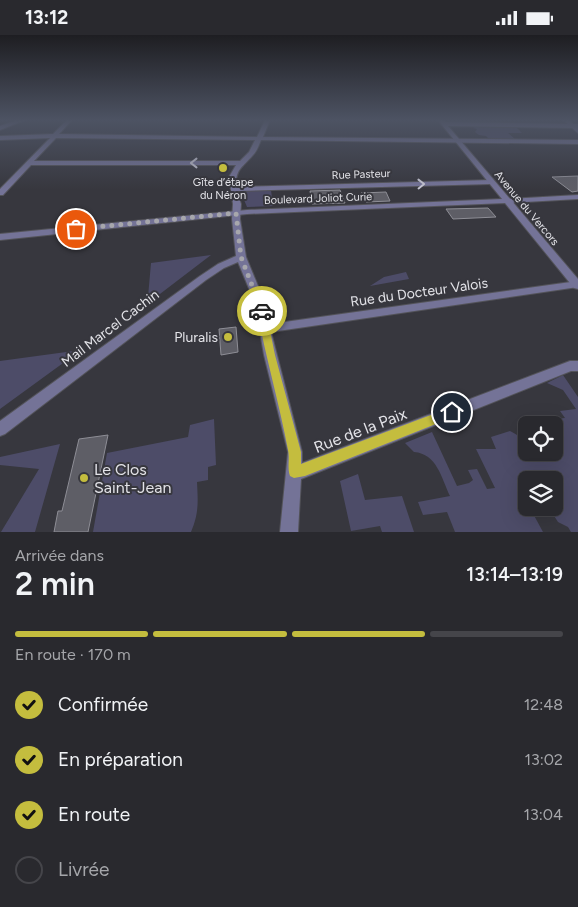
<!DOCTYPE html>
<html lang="fr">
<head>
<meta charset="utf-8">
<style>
  :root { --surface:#29292e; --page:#313136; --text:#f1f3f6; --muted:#a5a6aa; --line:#45454a; --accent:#c4bd3e }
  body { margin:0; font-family:Figtree,sans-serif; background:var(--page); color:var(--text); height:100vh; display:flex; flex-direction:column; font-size:19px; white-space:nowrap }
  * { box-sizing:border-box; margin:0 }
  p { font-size:16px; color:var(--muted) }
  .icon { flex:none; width:28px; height:28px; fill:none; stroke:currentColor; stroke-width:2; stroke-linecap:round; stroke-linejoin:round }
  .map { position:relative; height:497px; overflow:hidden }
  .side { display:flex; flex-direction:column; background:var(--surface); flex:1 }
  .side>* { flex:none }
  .fabs { position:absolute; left:518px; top:381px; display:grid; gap:10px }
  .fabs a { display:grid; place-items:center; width:45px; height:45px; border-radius:8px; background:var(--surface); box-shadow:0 5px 20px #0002,0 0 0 1px var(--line); font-size:25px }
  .pin { position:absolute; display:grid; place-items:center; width:42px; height:42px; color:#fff; margin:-21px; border:2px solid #fff; border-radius:50%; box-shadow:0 1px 5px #0007 }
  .courier { position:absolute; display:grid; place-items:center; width:50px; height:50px; margin:-25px; border:4px solid #c4bd3e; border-radius:50%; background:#fff; color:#222; box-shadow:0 1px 6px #0007 }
  .summary em { font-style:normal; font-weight:600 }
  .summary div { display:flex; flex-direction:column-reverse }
  .summary { display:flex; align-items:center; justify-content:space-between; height:85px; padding:0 15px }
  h1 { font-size:32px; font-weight:600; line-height:38px }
  .bar { display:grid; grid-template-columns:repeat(4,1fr); gap:8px 5px; align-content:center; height:60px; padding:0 15px }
  .bar i { height:6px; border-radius:4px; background:var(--line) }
  .bar .active { background:var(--accent) }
  .bar p { grid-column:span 4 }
  ol { padding:0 15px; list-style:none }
  li { display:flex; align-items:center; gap:15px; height:55px }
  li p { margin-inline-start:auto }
  li .icon { padding:5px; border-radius:50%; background:var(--accent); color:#111; stroke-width:4 }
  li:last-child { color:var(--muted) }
  li i { width:28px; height:28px; border:2px solid var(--line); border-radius:50% }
  .status { display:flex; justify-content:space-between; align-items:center; height:35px; padding:0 25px; background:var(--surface); direction:ltr }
  .status svg { height:14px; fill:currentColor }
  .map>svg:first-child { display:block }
  .green { fill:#4d4c68 }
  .building { fill:#5e5e66; stroke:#8e8e96 }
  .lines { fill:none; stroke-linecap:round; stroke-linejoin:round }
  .minor-casing { stroke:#535359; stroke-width:2 }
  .tertiary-casing { stroke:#535359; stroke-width:2 }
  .minor { fill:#747397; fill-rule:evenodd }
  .tertiary { fill:#747397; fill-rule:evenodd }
  .oneway { stroke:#c7c7d4 }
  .route { fill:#c4bd3e }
  .done { stroke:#a7a7ac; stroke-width:5; stroke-dasharray:0 9 }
  .poi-dot { fill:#c4bd3e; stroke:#37373e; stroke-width:2 }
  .labels { text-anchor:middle; stroke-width:4; stroke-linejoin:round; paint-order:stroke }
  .far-street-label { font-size:11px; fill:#e3e3e8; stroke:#37373e }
  .far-poi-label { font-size:11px; fill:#e3e3e8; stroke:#37373e }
  .street-label { font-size:14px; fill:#e3e3e8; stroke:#37373e }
  .poi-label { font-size:14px; fill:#e3e3e8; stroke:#37373e; text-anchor:end }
  .near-street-label { font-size:16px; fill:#e3e3e8; stroke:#37373e }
  .near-poi-label { font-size:16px; fill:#e3e3e8; stroke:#37373e; text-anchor:start }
</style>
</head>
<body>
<div class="status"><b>13:12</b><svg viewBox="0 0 49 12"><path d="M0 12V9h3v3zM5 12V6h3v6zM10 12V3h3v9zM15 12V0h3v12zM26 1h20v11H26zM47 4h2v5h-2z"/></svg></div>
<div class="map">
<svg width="578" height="497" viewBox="0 0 578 497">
  <rect width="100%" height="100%" fill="#37373e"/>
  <path class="green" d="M476 91H515L522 98H508L515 104H489L486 101 479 100 475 97 477 94 473 93Z
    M271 155 273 171 247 172 242 160 247 156Z
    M211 220 156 262H148L151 228Z
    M406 237 409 244 370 251 384 242Z
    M81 315 0 374V326Z
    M563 340 578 362V497H571L568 492 558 487 549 473 554 472V445H526V461L524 462 526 472 530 473 543 497H455L447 477 423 480 418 467 450 461C441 442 437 419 414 417L405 408 432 397 457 451 469 448 473 445 468 435 477 434 487 454 495 453 476 414H496L491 402 510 396C519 400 526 407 526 418H554V405L563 404 553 388 555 384 565 383 560 376 576 374 563 355 547 348Z
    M214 384 216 430 208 432V445L197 447C198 467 199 478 191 497H93L107 418 188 402 190 390Z
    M60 409 35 497H1L39 434 0 430V422Z
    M358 439 365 465 402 461 414 497H382L380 491 351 496 340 446Z"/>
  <path class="building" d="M578 141V156L572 157 552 142Z
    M340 155 345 168 312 169 310 156Z
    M386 157 390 166 366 167 361 158Z
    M488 173 496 182 453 184 446 174Z
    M236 292 238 317 221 320 219 294Z
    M108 400 88 497H54L58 476H62L79 404Z"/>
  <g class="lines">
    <g class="minor-casing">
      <path id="minor" d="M17 85H25L0 95V91Z
        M67 85H72L59 99 257 102 265 85H270L263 102 578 105V109L261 105C259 110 257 116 253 120 243 132 235 134 236 152L491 145 495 147 491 149 237 156 241 169 240 184 246 222 265 268 270 289 578 246V252L271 297 302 417V428L570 326H578V336H571L301 444 298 497H280L288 417 264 320 255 268 238 227 224 233 206 245 5 399 0 401V386L200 241 218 229 236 221 232 184 233 169 229 142 236 130H31L3 160H0V154L50 103 0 105V101L53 99ZM56 103 255 105 249 117 240 126H34Z
        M563 85H569L578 93V98Z
        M578 160V164L507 168 503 166 507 164Z"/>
    </g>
    <g class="tertiary-casing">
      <path id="tertiary" d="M438 85H443L445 87 578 89V93L448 91 578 244V254L574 253 505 168 247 179 0 205V199L247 175 502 164Z"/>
    </g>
    <use href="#minor" class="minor"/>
    <use href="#tertiary" class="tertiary"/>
  </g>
  <defs><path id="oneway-chevron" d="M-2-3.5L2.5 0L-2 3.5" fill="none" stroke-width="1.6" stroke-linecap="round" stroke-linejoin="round" transform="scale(1.25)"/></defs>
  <g class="oneway">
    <use href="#oneway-chevron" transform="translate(194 128) rotate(-180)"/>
    <use href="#oneway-chevron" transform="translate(421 149) rotate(-1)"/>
  </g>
  <linearGradient id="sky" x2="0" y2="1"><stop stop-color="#1e1e22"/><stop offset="0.55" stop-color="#4d5363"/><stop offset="1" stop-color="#4d5363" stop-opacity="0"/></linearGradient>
  <rect width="578" height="155" fill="url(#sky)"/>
  <path class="route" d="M262 273 266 276 275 320 301 417V429L452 372 456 374 458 377 456 381 305 441 294 443 290 441C287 433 290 423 288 415 279 368 266 323 257 276Z"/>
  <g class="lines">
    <path class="done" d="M76 194 236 178 241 222 262 276"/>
  </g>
  <g class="poi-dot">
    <circle cx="223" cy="133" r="5"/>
    <circle cx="228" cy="302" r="5"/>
    <circle cx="84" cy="443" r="5"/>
  </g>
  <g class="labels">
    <g class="far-street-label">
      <text transform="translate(361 139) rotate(-2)" y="4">Rue Pasteur</text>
      <text transform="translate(318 163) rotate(-2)" y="4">Boulevard Joliot Curie</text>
      <text transform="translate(527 173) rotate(50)" y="4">Avenue du Vercors</text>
    </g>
    <g class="far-poi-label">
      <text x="223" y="151">Gîte d’étape<tspan x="223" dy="13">du Néron</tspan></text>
    </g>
    <g class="street-label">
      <text transform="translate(419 257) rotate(-8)" y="5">Rue du Docteur Valois</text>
      <text transform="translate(110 293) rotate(-37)" y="5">Mail Marcel Cachin</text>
    </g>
    <g class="poi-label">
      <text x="218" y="307">Pluralis</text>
    </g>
    <g class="near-street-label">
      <text transform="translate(360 395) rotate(-21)" y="6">Rue de la Paix</text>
    </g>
    <g class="near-poi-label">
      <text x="94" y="440">Le Clos<tspan x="94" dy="18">Saint-Jean</tspan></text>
    </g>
  </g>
</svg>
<div class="fabs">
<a><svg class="icon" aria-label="locate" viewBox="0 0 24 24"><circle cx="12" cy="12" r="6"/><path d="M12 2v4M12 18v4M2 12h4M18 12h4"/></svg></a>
<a><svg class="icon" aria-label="layers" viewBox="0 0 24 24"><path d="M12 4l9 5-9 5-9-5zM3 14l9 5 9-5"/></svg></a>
</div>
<div class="pin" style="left:76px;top:194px;background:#ea580c"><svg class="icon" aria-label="bag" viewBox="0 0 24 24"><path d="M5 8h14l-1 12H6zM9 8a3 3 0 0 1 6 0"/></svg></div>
<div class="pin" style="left:452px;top:377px;background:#1f2937"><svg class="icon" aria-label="home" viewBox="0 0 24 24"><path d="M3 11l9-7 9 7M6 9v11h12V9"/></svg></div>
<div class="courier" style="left:262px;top:276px"><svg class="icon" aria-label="car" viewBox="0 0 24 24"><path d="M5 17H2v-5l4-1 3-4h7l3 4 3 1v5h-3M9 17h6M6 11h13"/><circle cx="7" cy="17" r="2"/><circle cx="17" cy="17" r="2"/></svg></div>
</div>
<section class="side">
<div class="summary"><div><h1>2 min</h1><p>Arrivée dans</p></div><em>13:14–13:19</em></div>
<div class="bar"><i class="active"></i><i class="active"></i><i class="active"></i><i></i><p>En route · 170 m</p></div>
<ol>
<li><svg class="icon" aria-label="check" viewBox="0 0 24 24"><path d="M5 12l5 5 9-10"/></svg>Confirmée<p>12:48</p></li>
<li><svg class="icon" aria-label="check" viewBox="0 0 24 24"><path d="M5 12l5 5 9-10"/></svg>En préparation<p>13:02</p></li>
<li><svg class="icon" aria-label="check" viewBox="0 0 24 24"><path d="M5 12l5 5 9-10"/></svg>En route<p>13:04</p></li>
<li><i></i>Livrée</li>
</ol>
</section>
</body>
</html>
